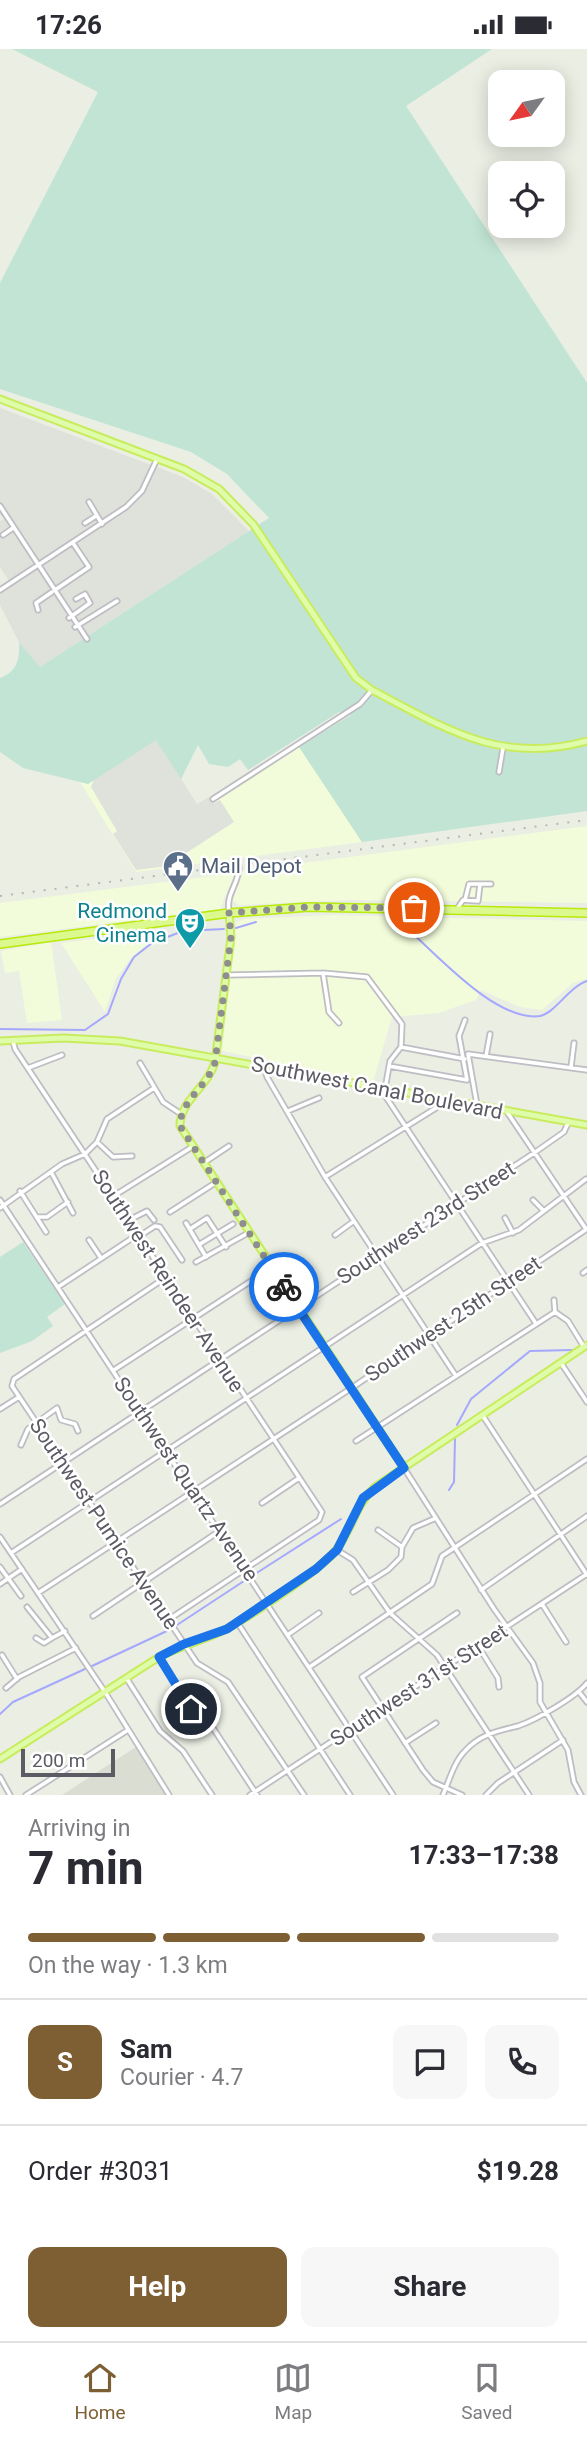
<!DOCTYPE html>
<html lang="en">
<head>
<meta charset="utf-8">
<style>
  :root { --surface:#fff; --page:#f7f7f7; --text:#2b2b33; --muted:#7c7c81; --line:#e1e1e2; --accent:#7e5f33 }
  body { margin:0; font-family:Roboto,sans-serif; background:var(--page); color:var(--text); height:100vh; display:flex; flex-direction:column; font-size:26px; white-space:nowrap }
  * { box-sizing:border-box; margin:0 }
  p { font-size:23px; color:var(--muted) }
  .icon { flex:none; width:38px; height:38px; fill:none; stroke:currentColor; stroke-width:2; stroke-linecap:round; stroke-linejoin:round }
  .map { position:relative; height:1746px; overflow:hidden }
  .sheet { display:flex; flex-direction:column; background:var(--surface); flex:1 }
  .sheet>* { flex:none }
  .needle { width:46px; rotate:237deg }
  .tools { position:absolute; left:488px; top:21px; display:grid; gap:14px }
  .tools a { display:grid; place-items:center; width:77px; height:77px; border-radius:14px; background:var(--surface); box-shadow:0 4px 18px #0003; font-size:35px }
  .scale { position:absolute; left:21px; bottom:18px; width:94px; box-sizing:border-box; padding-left:7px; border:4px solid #5c5b64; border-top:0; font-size:19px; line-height:24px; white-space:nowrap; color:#5c5b64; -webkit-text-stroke:5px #fff; paint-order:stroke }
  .pin { position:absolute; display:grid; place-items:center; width:60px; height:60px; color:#fff; margin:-30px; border:4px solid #fff; border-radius:50%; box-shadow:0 2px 7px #0007 }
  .courier { position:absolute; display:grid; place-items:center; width:70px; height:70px; margin:-35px; border:5px solid #1a73e8; border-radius:50%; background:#fff; color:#222; box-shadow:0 2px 9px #0007 }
  .overview em { font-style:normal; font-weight:700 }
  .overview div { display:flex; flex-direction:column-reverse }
  .overview { display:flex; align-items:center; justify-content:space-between; height:119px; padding:0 28px }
  h1 { font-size:46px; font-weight:700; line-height:52px }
  .bar { display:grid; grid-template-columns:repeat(4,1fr); gap:10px 7px; align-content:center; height:84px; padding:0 28px }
  .bar i { height:9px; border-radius:5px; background:var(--line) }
  .bar .on { background:var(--accent) }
  .bar p { grid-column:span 4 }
  .line { display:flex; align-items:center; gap:18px; padding:0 28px; border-top:2px solid var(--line) }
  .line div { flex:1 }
  .round { display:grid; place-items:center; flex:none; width:74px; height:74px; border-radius:14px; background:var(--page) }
  .action { display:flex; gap:14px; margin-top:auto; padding:14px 28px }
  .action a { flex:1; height:80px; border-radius:14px; background:var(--accent); color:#fff; font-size:28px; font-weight:700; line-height:80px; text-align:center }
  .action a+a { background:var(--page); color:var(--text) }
  .status { display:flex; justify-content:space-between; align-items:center; height:49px; padding:0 35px; background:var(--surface); direction:ltr }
  .status svg { height:19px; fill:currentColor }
  .tab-bar { display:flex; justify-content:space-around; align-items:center; height:98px; border-top:2px solid var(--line); background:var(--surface); font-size:19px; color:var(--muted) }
  .tab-bar a { display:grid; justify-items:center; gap:4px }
  .tab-bar .on { color:var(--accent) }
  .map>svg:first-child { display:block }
  .commercial { fill:#f2fcda }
  .industrial { fill:#dfe1db }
  .education { fill:#daddd2 }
  .green { fill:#c1e4d4 }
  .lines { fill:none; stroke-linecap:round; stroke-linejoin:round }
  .stream { stroke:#a5a8fc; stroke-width:2 }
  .minor-casing { stroke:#bebdc4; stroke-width:7 }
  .major-casing { stroke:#c9ec5e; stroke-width:9 }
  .highway-casing { stroke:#b8e908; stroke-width:10 }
  .minor { stroke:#fff; stroke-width:3.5 }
  .major { stroke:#defcaa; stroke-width:5 }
  .highway { stroke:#dcf98f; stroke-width:7 }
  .rail { stroke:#b6b6b7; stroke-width:2; stroke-dasharray:2 9; stroke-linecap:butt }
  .done { stroke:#8e8e90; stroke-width:7; stroke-dasharray:0 12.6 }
  .route { stroke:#1a73e8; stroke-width:9 }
  .labels { text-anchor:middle; stroke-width:5; stroke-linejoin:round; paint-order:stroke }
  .service-label { font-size:21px; fill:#4e5e75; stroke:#fff; text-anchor:start }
  .culture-label { font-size:21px; fill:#0d838f; stroke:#fff; text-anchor:end }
  .street-label { font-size:21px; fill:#5c5b64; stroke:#fff }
</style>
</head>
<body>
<div class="status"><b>17:26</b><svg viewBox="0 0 49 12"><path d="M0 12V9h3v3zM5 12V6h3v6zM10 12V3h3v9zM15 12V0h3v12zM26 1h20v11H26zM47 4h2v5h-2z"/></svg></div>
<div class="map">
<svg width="587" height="1746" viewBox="0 0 587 1746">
  <rect width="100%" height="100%" fill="#eaeee3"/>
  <path class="commercial" d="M156 691 201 761 299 698 362 793 136 823 80 733 88 735Z
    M587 777V854L352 851 239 856 233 852 243 822Z
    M235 824 220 860 0 888V854Z
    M333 866 587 872V930L573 934 542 961 520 958 481 941 476 951 439 964 392 968 373 1033 222 1002 236 874 244 870Z
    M150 883V893L130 910 115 931 105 963 61 894Z
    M51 893 62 971 27 974 19 922 5 924 1 902Z"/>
  <path class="industrial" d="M0 359 183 428 212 445 249 482 40 618 19 593 0 556V538L9 532 0 518V472L4 470 0 465Z
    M156 690 197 755 209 748 214 754 220 751 234 773 183 806 184 815 136 821 113 785 117 782 91 738 95 729Z"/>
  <path class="education" d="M136 1698 166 1746H62Z"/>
  <path class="green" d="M12 0H492L406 57 587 334V762L362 793 299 698 351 666 339 663 248 721 240 710 228 718 209 715 198 696 181 730 156 691 88 735 23 719 0 703V629C17 623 20 610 19 593L40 618 269 469 227 425 191 403 0 340V234L98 43Z
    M23 1193 65 1255 47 1268 53 1277 32 1292 0 1304V1208Z"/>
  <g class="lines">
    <path class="stream" d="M236 879 256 873
      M412 884C441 910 498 973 540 967 555 964 569 938 587 932
      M0 980 85 981 108 965 121 930 134 908 152 894 183 882 224 880
      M457 1376 471 1350 530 1302 572 1301
      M449 1441 454 1433 455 1390
      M255 1525 341 1470
      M177 1576 247 1530
      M92 1617 169 1581
      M0 1665 13 1653 85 1620"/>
    <g class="minor-casing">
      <path id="minor" d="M89 453 102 475
        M0 457 87 590
        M85 474 96 467
        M3 486 13 479
        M0 541 126 458 142 442 157 410
        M55 541 89 518 73 494
        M38 561 36 554 52 543
        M69 569 90 554 85 545 76 550
        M75 578 117 552
        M499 723 503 699
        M213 750 360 655 372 641
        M465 851 469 835H491
        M457 860 463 851 478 852 480 835
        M229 862C226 845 238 836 239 819
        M323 924 329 963 339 974
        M226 926 323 924 367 928 402 975 401 998 390 1012 385 1040
        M13 992 15 1000 322 1463 319 1471 168 1571
        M401 998 465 1010
        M486 1007 490 985
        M140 1014 163 1053 181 1065
        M389 1017 467 1031 459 987 465 971
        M571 1018 574 994
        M28 1019 62 1006
        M264 1019 267 1028 325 1128 456 1327
        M380 1039 535 1273
        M477 1056 468 1005 587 1021
        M288 1062 319 1049
        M507 1063 586 1180
        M97 1093 113 1108 132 1107
        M205 1113 229 1097
        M51 1123 73 1164
        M325 1128 436 1059
        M20 1142 46 1183
        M112 1148 192 1098
        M0 1151 393 1746
        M533 1151 544 1162
        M0 1159 62 1115 85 1105 97 1093 107 1070 154 1039
        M170 1163 215 1134
        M37 1168H47L68 1153
        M505 1169 513 1184
        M127 1172 147 1162 154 1171
        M186 1174 206 1208
        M190 1180 207 1169 226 1198
        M335 1186 354 1172
        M138 1188 155 1177 160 1178 182 1211
        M89 1191 101 1209
        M200 1195 233 1175
        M196 1213 248 1184
        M583 1224 587 1221
        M165 1229 14 1330 12 1337 197 1614 228 1633 304 1746
        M58 1238 137 1186
        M554 1251 555 1263 568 1272 584 1298
        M561 1314 587 1353
        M114 1321 271 1219
        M0 1360 19 1348
        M483 1367 587 1526
        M356 1392 555 1263
        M21 1396 28 1380 57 1359 61 1371 75 1375 78 1382
        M404 1419 494 1560 533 1614 540 1634V1653L568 1701 574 1733 581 1746
        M262 1454 299 1429
        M0 1455 534 1104 564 1083 568 1074
        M378 1481 402 1498
        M0 1488 105 1643 169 1746
        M337 1501 353 1511 390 1564 437 1606 529 1746
        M11 1504 482 1194 519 1181 586 1130
        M0 1518 21 1547
        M0 1535 22 1520
        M481 1541 587 1467
        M353 1543 388 1521 401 1508 402 1498 413 1479 436 1469
        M38 1544 350 1340 587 1180
        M542 1555 566 1593
        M27 1558 52 1589 65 1582
        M457 1564 362 1628 423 1721 433 1733 462 1746
        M93 1567 221 1481
        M237 1573 350 1746
        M289 1585 319 1564
        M36 1589 44 1594 52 1589
        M478 1597 498 1629 499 1638
        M2 1606 17 1630
        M159 1608 191 1660 213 1679 257 1746
        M311 1617 432 1535 442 1507 587 1410
        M127 1630 160 1682 183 1702 212 1746
        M6 1639 19 1628 76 1599
        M579 1643 587 1653
        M405 1694 436 1674
        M0 1728 10 1746
        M26 1746 128 1681
        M250 1746 587 1525
        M443 1746C449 1732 454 1713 465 1702 480 1685 498 1682 518 1677 536 1671 576 1648 587 1634
        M486 1746 498 1734 563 1691"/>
    </g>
    <g class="major-casing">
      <path id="major" d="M0 350 184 420 219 440 253 475 356 629 372 641C446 680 501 716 587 692
        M229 864 231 888 215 1013C208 1038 180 1051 180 1077L404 1419
        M0 992 63 989 120 992 587 1076
        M0 1710 159 1608C178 1598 198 1593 218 1584 241 1574 322 1520 336 1501 352 1481 355 1456 375 1438L587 1296"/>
    </g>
    <g class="highway-casing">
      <path id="highway" d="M0 895 229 864 309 858 587 864"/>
    </g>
    <use href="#minor" class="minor"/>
    <use href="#major" class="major"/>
    <use href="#highway" class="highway"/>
    <path class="rail" d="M0 847 587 771"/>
  </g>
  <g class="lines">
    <path class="done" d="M284 1238 180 1077C180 1051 208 1038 215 1013L231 888 229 864 309 858 414 859"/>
    <path class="route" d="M191 1660 159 1608 184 1595 227 1580 316 1520 337 1501 363 1449 404 1419 284 1238"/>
  </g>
  <defs>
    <g id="civic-pin" transform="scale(1.575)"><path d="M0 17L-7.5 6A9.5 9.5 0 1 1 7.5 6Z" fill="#5c6f8a" stroke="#fff"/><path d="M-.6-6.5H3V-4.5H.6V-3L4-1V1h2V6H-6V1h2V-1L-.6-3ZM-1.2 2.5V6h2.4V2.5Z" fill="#fff"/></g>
    <g id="theatre-pin" transform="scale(1.575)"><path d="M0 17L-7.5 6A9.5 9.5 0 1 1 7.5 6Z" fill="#0f9aa8" stroke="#fff"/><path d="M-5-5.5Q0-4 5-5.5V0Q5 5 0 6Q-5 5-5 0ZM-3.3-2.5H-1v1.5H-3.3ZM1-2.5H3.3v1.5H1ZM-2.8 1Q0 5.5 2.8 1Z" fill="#fff"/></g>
  </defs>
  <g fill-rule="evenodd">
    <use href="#civic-pin" x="178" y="817"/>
    <use href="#theatre-pin" x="190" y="874"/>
  </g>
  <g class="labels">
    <g class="service-label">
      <text x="201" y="824">Mail Depot</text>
    </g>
    <g class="culture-label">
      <text x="167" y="869">Redmond<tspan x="167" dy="24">Cinema</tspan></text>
    </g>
    <g class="street-label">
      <text transform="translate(377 1039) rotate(11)" y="7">Southwest Canal Boulevard</text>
      <text transform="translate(426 1174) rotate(-33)" y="7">Southwest 23rd Street</text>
      <text transform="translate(168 1232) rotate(57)" y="7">Southwest Reindeer Avenue</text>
      <text transform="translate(453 1270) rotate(-34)" y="7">Southwest 25th Street</text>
      <text transform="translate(186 1430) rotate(56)" y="7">Southwest Quartz Avenue</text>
      <text transform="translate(104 1475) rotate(56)" y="7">Southwest Pumice Avenue</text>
      <text transform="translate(419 1636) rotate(-33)" y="7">Southwest 31st Street</text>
    </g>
  </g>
</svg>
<div class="tools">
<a><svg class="needle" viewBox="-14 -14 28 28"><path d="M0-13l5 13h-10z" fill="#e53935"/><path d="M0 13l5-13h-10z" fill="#7c7c81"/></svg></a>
<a><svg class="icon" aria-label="locate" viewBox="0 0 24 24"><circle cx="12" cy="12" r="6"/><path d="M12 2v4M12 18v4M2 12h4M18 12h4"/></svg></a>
</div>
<div class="scale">200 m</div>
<div class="pin" style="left:414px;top:859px;background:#ea580c"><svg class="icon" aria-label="bag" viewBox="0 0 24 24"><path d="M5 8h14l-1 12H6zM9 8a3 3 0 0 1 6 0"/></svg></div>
<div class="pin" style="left:191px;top:1660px;background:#1f2937"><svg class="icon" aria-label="home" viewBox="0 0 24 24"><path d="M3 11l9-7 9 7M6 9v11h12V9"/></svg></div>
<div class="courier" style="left:284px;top:1238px"><svg class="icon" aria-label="bike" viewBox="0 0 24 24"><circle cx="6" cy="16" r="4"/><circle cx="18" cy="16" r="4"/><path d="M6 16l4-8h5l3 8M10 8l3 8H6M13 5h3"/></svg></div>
</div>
<section class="sheet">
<div class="overview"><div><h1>7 min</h1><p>Arriving in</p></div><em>17:33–17:38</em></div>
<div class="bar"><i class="on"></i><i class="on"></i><i class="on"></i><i></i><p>On the way · 1.3 km</p></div>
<div class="line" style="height:126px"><b class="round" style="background:var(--accent);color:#fff">S</b><div><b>Sam</b><p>Courier · 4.7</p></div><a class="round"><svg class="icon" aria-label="chat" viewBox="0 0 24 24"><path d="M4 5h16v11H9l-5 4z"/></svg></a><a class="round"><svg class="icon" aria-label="phone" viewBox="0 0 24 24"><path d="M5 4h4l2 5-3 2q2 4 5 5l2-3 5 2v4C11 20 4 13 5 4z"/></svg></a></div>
<div class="line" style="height:91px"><div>Order #3031</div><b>$19.28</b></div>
<div class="action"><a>Help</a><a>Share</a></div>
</section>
<nav class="tab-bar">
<a class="on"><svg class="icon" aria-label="home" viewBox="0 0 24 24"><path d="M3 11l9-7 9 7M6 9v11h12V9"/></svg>Home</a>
<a><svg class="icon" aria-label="map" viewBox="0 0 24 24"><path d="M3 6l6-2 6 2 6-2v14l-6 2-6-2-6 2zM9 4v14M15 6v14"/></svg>Map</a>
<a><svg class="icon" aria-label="saved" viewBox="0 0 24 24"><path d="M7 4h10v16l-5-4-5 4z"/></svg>Saved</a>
</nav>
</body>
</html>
